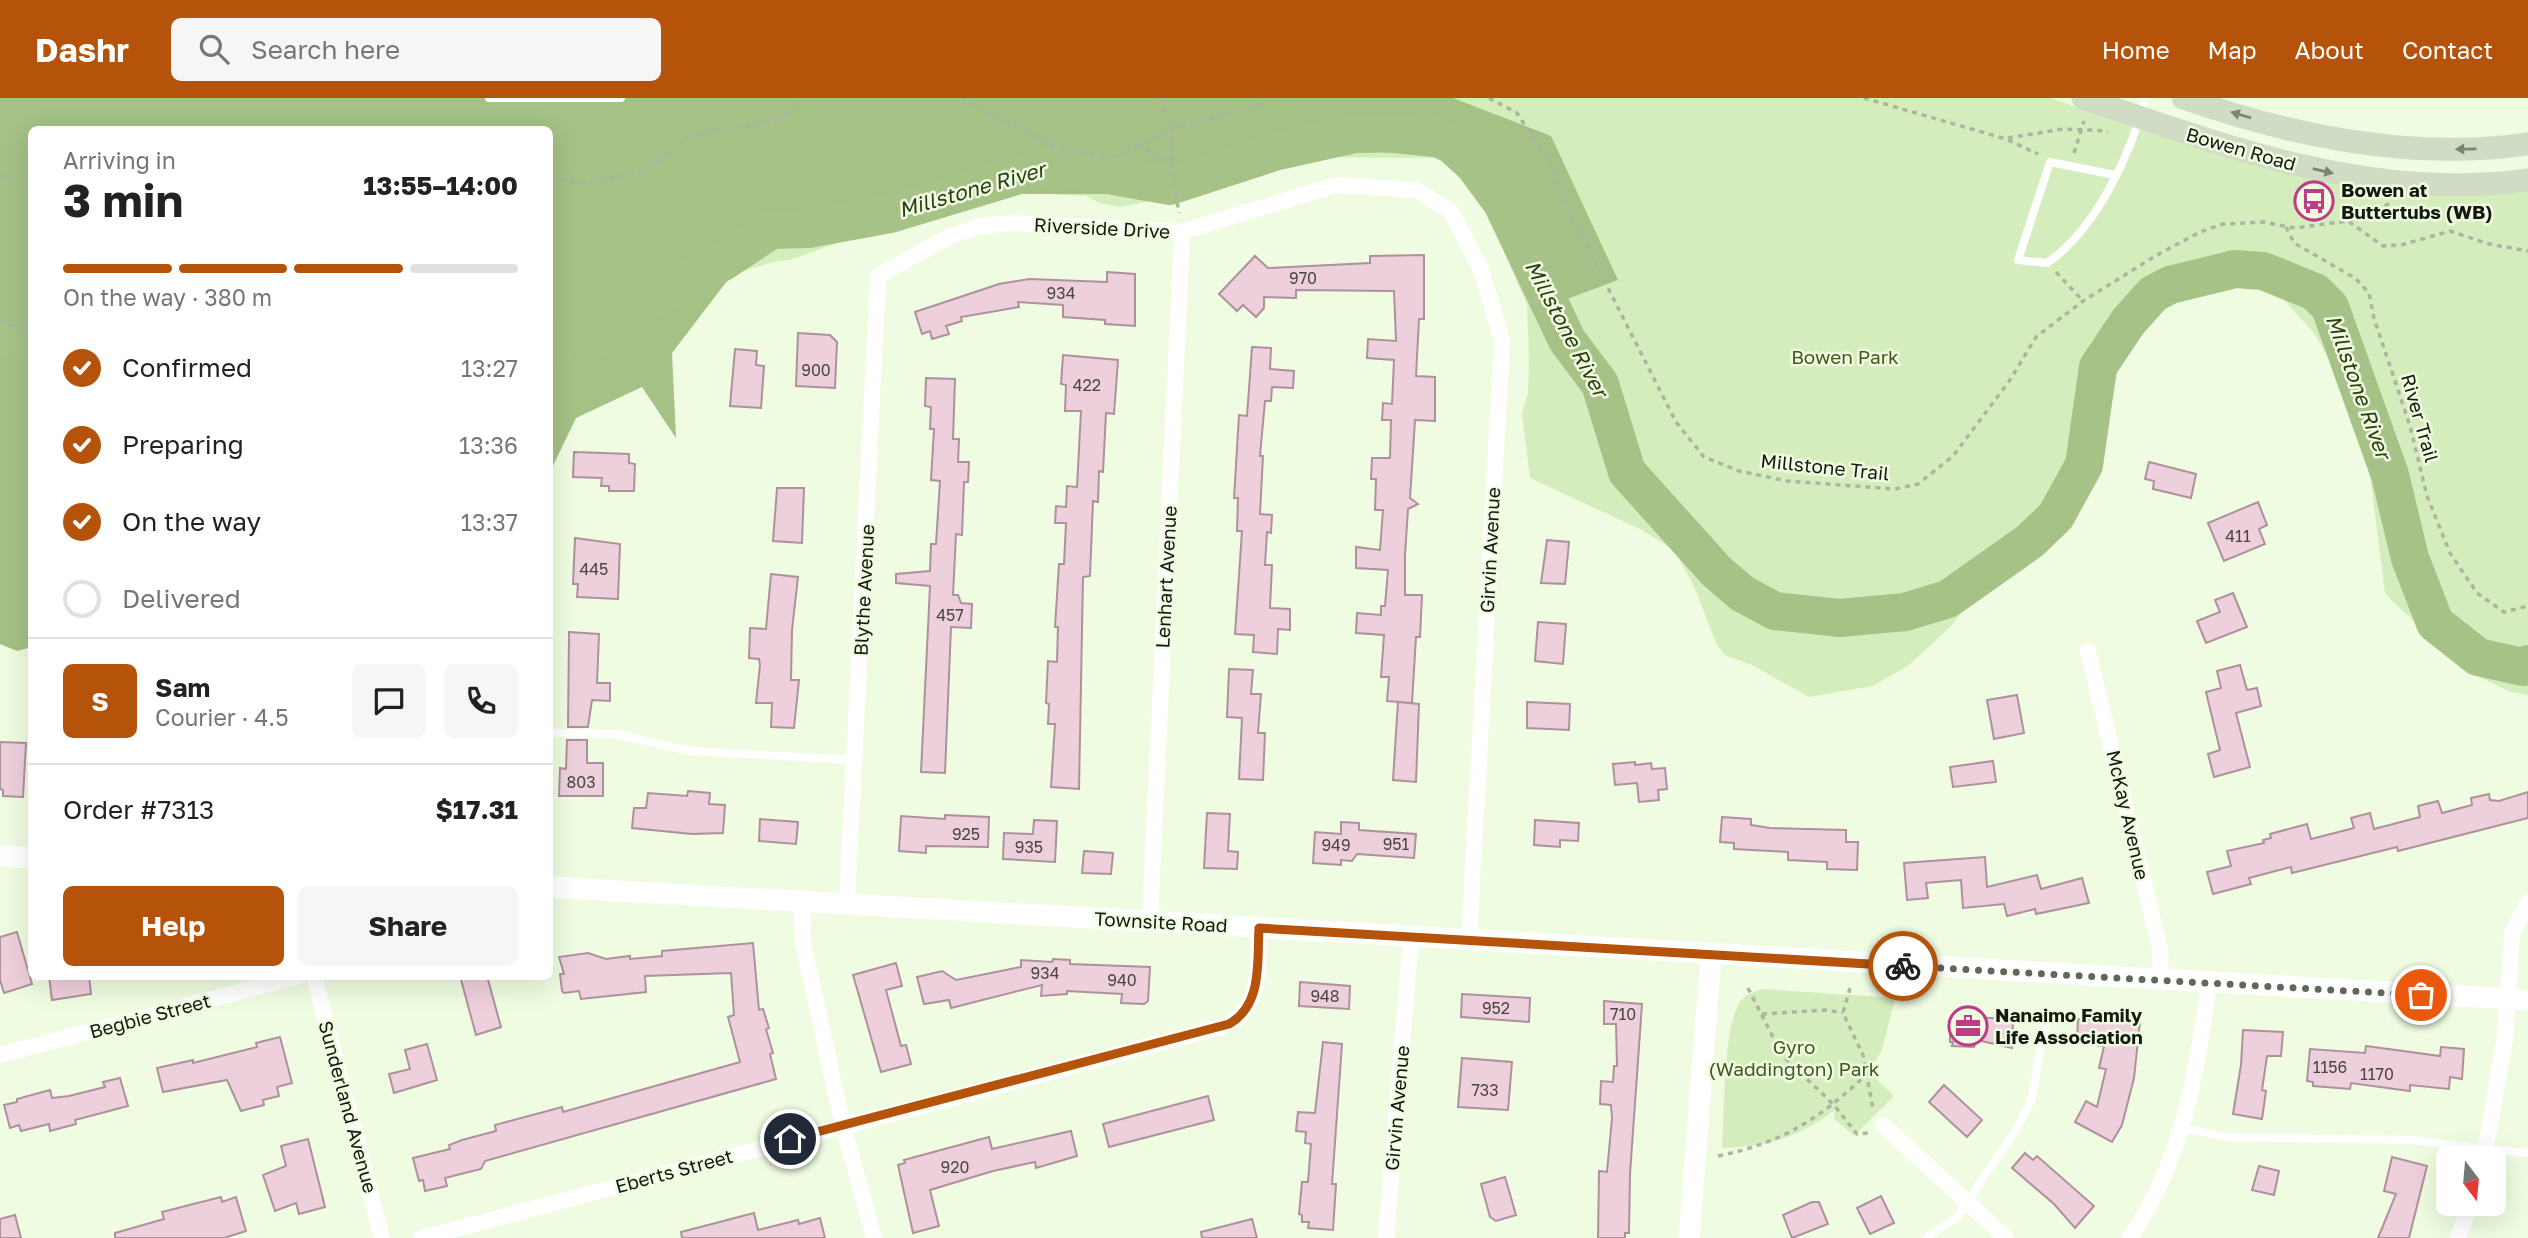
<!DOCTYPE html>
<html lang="en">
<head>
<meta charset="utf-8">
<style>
  :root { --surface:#fff; --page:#f6f6f6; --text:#222; --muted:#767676; --line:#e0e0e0; --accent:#b45309 }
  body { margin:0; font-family:"Golos Text",sans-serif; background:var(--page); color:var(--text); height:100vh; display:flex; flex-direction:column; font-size:26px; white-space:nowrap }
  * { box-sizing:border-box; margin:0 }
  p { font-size:23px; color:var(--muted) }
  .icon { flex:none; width:38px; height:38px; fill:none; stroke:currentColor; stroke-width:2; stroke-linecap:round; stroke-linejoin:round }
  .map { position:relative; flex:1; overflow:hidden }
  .drawer { position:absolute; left:28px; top:28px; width:525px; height:854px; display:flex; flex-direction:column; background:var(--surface); border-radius:10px; box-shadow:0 7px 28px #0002 }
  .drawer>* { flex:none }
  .needle { width:46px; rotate:164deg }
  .buttons { position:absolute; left:2436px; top:1048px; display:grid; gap:14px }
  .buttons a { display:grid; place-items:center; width:70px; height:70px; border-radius:10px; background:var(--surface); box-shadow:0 7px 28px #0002; font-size:35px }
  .pin { position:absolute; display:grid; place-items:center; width:60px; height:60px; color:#fff; margin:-30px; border:4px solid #fff; border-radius:50%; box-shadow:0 2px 7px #0007 }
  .courier { position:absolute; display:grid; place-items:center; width:70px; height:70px; margin:-35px; border:5px solid #b45309; border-radius:50%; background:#fff; color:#222; box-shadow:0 2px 9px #0007 }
  .headline em { font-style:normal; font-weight:700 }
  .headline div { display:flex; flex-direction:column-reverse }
  .headline { display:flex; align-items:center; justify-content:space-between; height:119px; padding:0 35px }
  h1 { font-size:46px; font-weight:700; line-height:52px }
  .bar { display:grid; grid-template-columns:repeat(4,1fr); gap:10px 7px; align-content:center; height:84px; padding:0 35px }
  .bar i { height:9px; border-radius:5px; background:var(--line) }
  .bar .selected { background:var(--accent) }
  .bar p { grid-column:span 4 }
  .line { display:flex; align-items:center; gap:18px; padding:0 35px; border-top:2px solid var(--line) }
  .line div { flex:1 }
  .round { display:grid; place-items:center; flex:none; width:74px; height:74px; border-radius:10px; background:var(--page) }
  ol { padding:0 35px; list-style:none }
  li { display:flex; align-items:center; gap:21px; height:77px }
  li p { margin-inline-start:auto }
  li .icon { padding:7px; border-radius:50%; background:var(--accent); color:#fff; stroke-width:4 }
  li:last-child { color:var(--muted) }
  li i { width:38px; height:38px; border:4px solid var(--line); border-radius:50% }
  .button { display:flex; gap:14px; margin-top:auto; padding:14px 35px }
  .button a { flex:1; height:80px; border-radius:10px; background:var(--accent); color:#fff; font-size:28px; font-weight:700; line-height:80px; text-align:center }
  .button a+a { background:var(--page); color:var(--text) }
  header { display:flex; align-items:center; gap:42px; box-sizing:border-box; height:98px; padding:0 35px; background:var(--accent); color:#fff }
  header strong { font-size:33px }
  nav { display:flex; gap:38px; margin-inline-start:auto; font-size:24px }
  .search { width:490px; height:63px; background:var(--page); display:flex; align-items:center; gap:18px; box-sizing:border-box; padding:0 24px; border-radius:10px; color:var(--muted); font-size:26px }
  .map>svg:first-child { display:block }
  .green { fill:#d5edbc }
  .forest { fill:#a5c186 }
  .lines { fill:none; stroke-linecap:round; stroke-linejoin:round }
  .river { stroke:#a6c287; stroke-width:38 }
  .building { fill:#eed0dd; stroke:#ad919d; stroke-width:2 }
  .path { stroke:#abb59f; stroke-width:3.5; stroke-dasharray:5 5; stroke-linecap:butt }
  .service { stroke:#fff; stroke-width:8 }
  .minor { stroke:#fff; stroke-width:16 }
  .tertiary { stroke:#fff; stroke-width:21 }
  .secondary { stroke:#d1dcc4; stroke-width:23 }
  .oneway { fill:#7c8473 }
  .done { stroke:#616858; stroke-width:7; stroke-dasharray:0 12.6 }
  .route { stroke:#b45309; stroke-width:9 }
  .labels { text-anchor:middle; stroke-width:5; stroke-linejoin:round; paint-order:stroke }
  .number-label { font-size:16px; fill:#4a4642 }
  .street-label { font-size:19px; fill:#14180f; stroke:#effce1 }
  .poi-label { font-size:19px; font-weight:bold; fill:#14180f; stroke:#effce1; text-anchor:start }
  .park-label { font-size:19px; fill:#415a1c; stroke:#effce1 }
  .water-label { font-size:21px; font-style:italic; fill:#2c3d12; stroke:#effce1 }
</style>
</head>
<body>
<header>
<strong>Dashr</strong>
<div class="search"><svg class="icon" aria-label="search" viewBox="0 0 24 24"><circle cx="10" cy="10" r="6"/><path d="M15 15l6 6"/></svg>Search here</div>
<nav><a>Home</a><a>Map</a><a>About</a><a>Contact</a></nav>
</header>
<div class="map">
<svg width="2528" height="1140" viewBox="0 0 2528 1140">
  <rect width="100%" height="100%" fill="#effce1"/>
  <path class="green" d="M0 0H2050L2088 13 2313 68 2528 85V597L2511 594 2473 576 2391 502 2385 495 2368 362 2358 326 2332 267 2314 235 2284 202 2242 182 2216 180 2168 186 2149 200 2121 253 2109 323 2097 350 2042 428 1993 474 1950 529 1909 567 1873 588 1809 599 1752 567 1725 557 1717 547 1693 486 1674 452 1642 432 1530 380 1522 315 1528 295 1529 262 1527 206 1480 99 1465 73 1435 60 1297 59 1246 71 1197 95 1119 109 1099 105 1086 98 1027 95 965 104 940 109 883 134 857 138 793 161 773 164 697 187 550 32H32Z
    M1763 891 1895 900 1882 952 1869 974 1894 998 1854 1038 1833 1020 1836 1011C1798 1040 1770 1048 1722 1050 1725 1014 1722 933 1740 904 1746 896 1754 894 1763 891Z"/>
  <path class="forest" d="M0 0H1453L1551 38 1618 182 1567 201 1508 149 1454 61 1281 44 1119 96H912L740 166 672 255 676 340 642 289 576 320 550 374V32H32V549L17 553 0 546Z"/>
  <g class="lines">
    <path class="river" d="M0 238 32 247
      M550 244 603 241 644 205 723 164 771 132 808 131 890 116 1052 67 1170 88 1274 54 1355 36 1428 35 1452 47 1474 67 1502 105 1567 242 1600 286 1627 374 1717 474 1743 496 1775 513 1840 520 1905 514 1948 501 2030 443 2056 418 2084 367 2098 269 2128 224 2153 196 2170 187 2235 171 2263 173 2315 194 2330 209 2390 377 2410 460 2435 525 2478 559 2523 569 2528 566"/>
  </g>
  <path class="building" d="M1424 157V221H1419L1416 278 1435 279V323L1415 322 1410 400 1418 406 1408 411 1405 457V497H1422L1420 539H1416L1412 605 1387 603 1389 579H1381L1384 537 1356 535 1357 515 1381 517V508H1385L1388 472 1356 470V449L1380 452 1383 412H1375L1376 381H1371L1372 360H1390L1391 322H1382L1383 305 1392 306 1394 262 1367 260 1368 241 1396 243 1394 193 1296 192V200L1264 199V210L1256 219 1243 207 1237 213 1219 196 1255 158 1268 170 1370 165V158Z
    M1107 174 1135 176V228L1105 226V222L1063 219V207L1018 204 1019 209 961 219 962 223 946 228 949 236 932 241 930 233 922 236 915 214 999 186 1029 181 1107 184Z
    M798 235 830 237 837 244 835 290 796 288Z
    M1252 249 1271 250 1270 271 1294 273 1293 290 1272 289 1271 303H1265L1260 358H1263L1260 416 1272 417 1271 435 1267 434 1265 467H1272L1270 510 1290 511V532L1278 531 1277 556 1253 554 1254 537 1235 536 1242 433H1237L1238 400H1234L1239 317 1247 318Z
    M735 251 757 253 756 267 764 268 761 310 730 308Z
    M1063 257 1118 262 1114 316 1106 315 1103 374 1099 373 1098 404 1093 403 1090 478 1083 479 1079 691 1051 689 1055 626H1048L1049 606 1046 605 1048 563 1057 564 1058 529H1055L1059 466H1064L1066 425H1055L1056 408 1066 409 1067 388 1077 389 1081 313H1065L1066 287 1061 286Z
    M926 280 955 281 953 341H959L958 364H969L968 384H964L962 437 956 436 953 497H958L961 505 972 506 971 530 951 529 945 675 921 674 930 488 896 485V476L930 473 931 446H936L940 383 931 382 934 331H930L931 309 925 308Z
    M574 354 629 356V365L635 366 634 393H609V388H601L602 380 573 379Z
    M2149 364 2196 376 2191 400 2153 391 2154 383 2145 381Z
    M777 390H804L802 445 773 443Z
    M2258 404 2267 427 2259 431 2265 446 2224 463 2208 425Z
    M575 440 620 446 618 501 577 499 578 486H573Z
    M1547 442 1569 444 1565 486 1541 485Z
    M771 476 798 479 792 532 791 582H799L794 630 771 629 772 605H756L760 567 759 561 749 560 750 530 766 531Z
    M2233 495 2247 529 2206 545 2197 523 2220 514 2215 502Z
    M1538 524 1566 526 1563 566 1535 563Z
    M569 534 599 536 597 585H610V603L592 602 588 629H568Z
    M2240 567 2247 592 2257 590 2261 608 2236 615 2250 669 2214 679 2208 656 2220 652 2206 594 2221 590 2217 573Z
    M1229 571 1253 572 1251 596H1261L1258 635H1265L1263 682 1239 681 1242 620 1227 619Z
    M2017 597 2024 635 1994 641 1987 602Z
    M1398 604 1419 606 1416 684 1393 682Z
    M1527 604 1570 606 1569 632 1527 630Z
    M567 642H587V665H603V698H559L560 670 566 671Z
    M0 644 26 645 23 699 3 698V692L0 691Z
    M1993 663 1996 684 1953 689 1950 669Z
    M1635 664V667L1651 665 1652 671 1665 670 1667 691 1658 692 1659 702 1639 704 1637 685 1615 687 1613 666Z
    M688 693 710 695 709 706 725 707 723 735 692 736 632 730 634 710H646L648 695 687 698Z
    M2528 694V720L2398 753 2397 749 2292 775 2291 769 2249 780 2251 786 2213 796 2207 774 2231 768 2227 753 2264 745 2263 742 2271 740 2270 736 2307 726 2311 741 2354 730 2351 720 2370 715 2374 731 2420 719 2418 708 2438 703 2442 715 2472 707 2471 700 2489 696 2490 702 2499 703Z
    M1207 715 1230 716 1228 753 1238 754 1237 771 1204 770Z
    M945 717 989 719 988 749 926 748V755L899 753 901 718 945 721Z
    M1722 719 1751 721V727L1770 730 1846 732V744H1858L1857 772 1827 771V764L1788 762V754L1734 751V745L1720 744Z
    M760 721 798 724 796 746 759 743Z
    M1034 722 1057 723 1055 764 1003 761 1004 735 1033 736Z
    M1535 722 1579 725 1578 743 1560 742V749L1534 747Z
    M1341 724 1359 725V732L1416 736 1414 760 1357 756 1352 763 1341 762V767L1313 765 1315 734 1341 736Z
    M1084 753 1113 755 1111 776 1082 775Z
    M1985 759 1987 789 2037 777 2041 791 2082 780 2089 805 2036 816 2035 811 2007 818 2004 806 1963 810 1961 782 1926 785 1928 800 1907 802 1904 765Z
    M17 834 32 886 4 895 0 882V839Z
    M753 845 759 912 763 911 769 930 766 931 773 955 770 956 776 981 485 1063 481 1071 445 1080 447 1088 425 1093 423 1082 419 1083 413 1060 450 1051 449 1047 462 1042 496 1033 495 1027 562 1009 563 1014 740 964 728 919 734 917 731 875 645 878 646 894 581 901 579 893 564 895 562 893 560 876H564L559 859 588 855 606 861 630 858V861L662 858V853Z
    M1053 861 1070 862V866L1150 869 1148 903 1144 906 1121 905 1122 896 1067 893V896L1041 898 1042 887 951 910 949 902 924 906 917 879 942 873 956 882 1021 869V862L1052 864Z
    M896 865 902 888 886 892 901 948 906 947 911 966 881 974 853 877Z
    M49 878H89L91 896 52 902Z
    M460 878H487L501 929 476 937Z
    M1300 884 1350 888 1349 911 1299 908Z
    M1462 896 1530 900 1529 924 1461 919Z
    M1604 903 1642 906 1630 1076 1629 1135H1625V1140H1598L1599 1073 1607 1074 1612 1020 1611 1007 1600 1006 1601 983 1613 984 1614 968H1617L1616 926H1604Z
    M1970 919 2013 921 2012 950 1977 942 1974 949 1952 948 1953 944H1950V921L1969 922Z
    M2078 921 2140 924 2134 980 2122 1027 2112 1044 2075 1024 2086 1003 2097 1009 2106 971 2099 970 2104 948 2095 947V941H2077Z
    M2243 932 2283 934 2281 958H2267L2262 992 2266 993 2262 1021 2233 1016 2241 967Z
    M280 939 292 985 277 989 279 998 263 1002 264 1007 241 1013 227 982 163 994 157 970 193 962V965L257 949 256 945Z
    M1323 944 1342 946 1332 1086H1336L1333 1132 1308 1130 1309 1124H1302V1117L1299 1116 1302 1084H1308L1311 1046 1305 1045 1306 1034 1296 1033 1298 1014 1315 1015Z
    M427 946 437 982 394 995 389 976 410 971 405 952Z
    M2366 948 2440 958 2441 949 2464 951 2462 981 2450 979 2449 991 2410 987V993L2351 985 2350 991 2313 988V984L2307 983 2310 951 2365 955Z
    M1462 960 1512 964 1508 1012 1458 1009Z
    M120 980 128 1008 75 1022 76 1026 50 1033 49 1026 21 1033 19 1027 10 1030 4 1007 17 1004V1001L50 992 52 1000 69 998 105 989 103 984Z
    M1944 987 1982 1022 1967 1039 1929 1004Z
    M1208 998 1214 1022 1109 1049 1103 1026Z
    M1071 1033 1077 1058 1036 1070 1035 1064 993 1073 930 1092 939 1128 913 1135 898 1067 905 1065 904 1062 989 1039 992 1051Z
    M308 1041 325 1109 299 1116 296 1105 275 1113 263 1077 286 1068 281 1048Z
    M2025 1055 2033 1062 2037 1058 2094 1108 2075 1130 2054 1106 2012 1070Z
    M2392 1059 2427 1068 2409 1140H2378L2396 1096 2384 1093Z
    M2259 1068 2279 1073 2274 1097 2252 1092Z
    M1505 1079 1516 1117 1496 1123 1490 1119 1481 1086Z
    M1881 1098 1894 1125 1870 1136 1857 1110Z
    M221 1099 222 1104 236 1099 246 1133 224 1140H115V1135L164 1121 162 1114Z
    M1812 1104H1819L1828 1126 1792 1140 1783 1117Z
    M754 1115 758 1132 798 1122 799 1126 820 1120 825 1140H682L681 1134Z
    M15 1117 21 1140H0V1121Z
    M1252 1121 1257 1140H1202L1201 1134Z"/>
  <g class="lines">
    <path class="path" d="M961 0 1056 49 1113 61 1172 30 1171 65 1137 46
      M1161 0 1172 30 1286 0
      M1489 0 1517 15 1551 67 1570 115 1676 324 1704 359 1739 373 1787 383 1895 391 1918 386 1953 358 2010 282 2036 239 2083 203 2157 157 2200 134 2223 126 2263 124 2295 130 2348 123 2383 148 2401 147 2450 133 2489 146 2528 153
      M1864 0 2006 41 2038 56
      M2008 40 2063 31 2108 33
      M2074 55 2084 23
      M1171 65 1179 115
      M0 77 32 90
      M550 81 590 85 647 72 687 38 777 22 807 0
      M2348 123 2370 117 2390 105
      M2286 129 2294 145 2355 180 2369 195 2374 220 2410 328 2427 398 2450 455 2477 495 2504 514 2528 508
      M2056 174 2083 203
      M0 222 32 236
      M1748 890 1782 957 1834 1007 1857 1036 1869 1035
      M1850 890 1843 915 1863 957 1873 1011
      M1762 916 1826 912 1843 915
      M1718 1058C1782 1045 1819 1021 1866 977"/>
    <path class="service" d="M489 0H621
      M2115 77 2050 64 2018 162 2047 165C2096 131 2131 57 2145 0
      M550 635 615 636 690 653 856 662
      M2184 1030 2225 1039 2411 1042 2528 1055
      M1926 1140 1957 1119 2017 1030 2031 1003 2045 928"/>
    <path class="minor" d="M2088 553 2160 851 2161 881
      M802 803 803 845 843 1027 874 1140
      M847 806 878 178 948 139 978 129 1009 125 1182 134 1336 87 1416 92 1451 113 1481 172 1502 242 1469 842
      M1150 823 1182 134
      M314 878 382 1140
      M0 957 300 878
      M1883 1027 2006 1140
      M2484 1060 2505 940 2512 835 2528 804
      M422 1140 1221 929C1264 913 1257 867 1259 830
      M1386 1140 1411 838
      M2130 1140C2184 1059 2196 978 2209 885
      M2458 1140 2470 1106"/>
    <path class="tertiary" d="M0 758 32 760
      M550 789 2528 902
      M1689 1140 1711 857"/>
    <path class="secondary" d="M2083 0C2227 49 2374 104 2528 82
      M2183 0C2292 38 2412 63 2528 46"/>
  </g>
  <defs><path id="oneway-solid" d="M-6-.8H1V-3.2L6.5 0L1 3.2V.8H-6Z" transform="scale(1.75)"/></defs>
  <g class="oneway">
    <use href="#oneway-solid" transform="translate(2241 17) rotate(-164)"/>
    <use href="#oneway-solid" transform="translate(2466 51) rotate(179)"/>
    <use href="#oneway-solid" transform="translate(2323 73) rotate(13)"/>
  </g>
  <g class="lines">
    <path class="done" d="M1903 868 2421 897"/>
    <path class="route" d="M790 1041 1229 926C1263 907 1257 863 1259 830L1903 868"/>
  </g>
  <defs>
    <g id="bus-ring" transform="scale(2.0125)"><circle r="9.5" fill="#effce1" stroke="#be3c86" stroke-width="1.5"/><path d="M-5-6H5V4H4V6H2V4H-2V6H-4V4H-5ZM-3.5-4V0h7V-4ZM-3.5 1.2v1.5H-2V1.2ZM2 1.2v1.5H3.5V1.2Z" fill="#be3c86"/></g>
    <g id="office-ring" transform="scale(2.0125)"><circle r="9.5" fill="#effce1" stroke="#be3c86" stroke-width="1.5"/><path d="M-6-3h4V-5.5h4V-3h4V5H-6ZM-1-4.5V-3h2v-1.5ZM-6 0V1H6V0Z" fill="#be3c86"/></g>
  </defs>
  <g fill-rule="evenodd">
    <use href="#bus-ring" x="2314" y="103"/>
    <use href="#office-ring" x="1968" y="928"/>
  </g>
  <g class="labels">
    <g class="number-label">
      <text x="1303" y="186">970</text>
      <text x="1061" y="201">934</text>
      <text x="816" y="278">900</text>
      <text x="1087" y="293">422</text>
      <text x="2238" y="444">411</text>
      <text x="594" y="477">445</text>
      <text x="950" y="523">457</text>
      <text x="581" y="690">803</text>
      <text x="966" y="742">925</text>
      <text x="1396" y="752">951</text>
      <text x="1336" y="753">949</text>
      <text x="1029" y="755">935</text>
      <text x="1045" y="881">934</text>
      <text x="1122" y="888">940</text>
      <text x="1325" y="904">948</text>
      <text x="1496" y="916">952</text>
      <text x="1623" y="922">710</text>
      <text x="2330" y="975">1156</text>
      <text x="2377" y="982">1170</text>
      <text x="1485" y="998">733</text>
      <text x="955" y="1075">920</text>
    </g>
    <g class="street-label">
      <text transform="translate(2241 51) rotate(16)" y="7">Bowen Road</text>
      <text transform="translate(1102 130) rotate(3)" y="7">Riverside Drive</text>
      <text transform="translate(2420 320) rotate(74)" y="7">River Trail</text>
      <text transform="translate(1825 369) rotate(6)" y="7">Millstone Trail</text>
      <text transform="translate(1490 452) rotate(-87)" y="7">Girvin Avenue</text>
      <text transform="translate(1166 479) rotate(-87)" y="7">Lenhart Avenue</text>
      <text transform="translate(864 492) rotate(-87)" y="7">Blythe Avenue</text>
      <text transform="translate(2128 717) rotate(77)" y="7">McKay Avenue</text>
      <text transform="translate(1161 824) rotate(3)" y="7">Townsite Road</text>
      <text transform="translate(150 918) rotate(-15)" y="7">Begbie Street</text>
      <text transform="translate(348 1009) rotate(75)" y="7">Sunderland Avenue</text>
      <text transform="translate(1397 1010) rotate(-85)" y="7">Girvin Avenue</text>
      <text transform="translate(674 1073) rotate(-15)" y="7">Eberts Street</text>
    </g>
    <g class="poi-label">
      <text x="2341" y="99">Bowen at<tspan x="2341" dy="22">Buttertubs (WB)</tspan></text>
      <text x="1995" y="924">Nanaimo Family<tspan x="1995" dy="22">Life Association</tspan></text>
    </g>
    <g class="park-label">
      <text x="1845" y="266">Bowen Park</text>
      <text x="1794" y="956">Gyro<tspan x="1794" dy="22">(Waddington) Park</tspan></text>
    </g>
    <g class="water-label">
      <text transform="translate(972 92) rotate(-16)" y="7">Millstone River</text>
      <text transform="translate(1566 231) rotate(62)" y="7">Millstone River</text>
      <text transform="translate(2358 289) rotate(70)" y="7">Millstone River</text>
    </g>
  </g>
</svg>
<div class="buttons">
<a><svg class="needle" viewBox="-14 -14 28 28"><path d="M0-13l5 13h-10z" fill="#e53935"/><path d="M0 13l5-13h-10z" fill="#767676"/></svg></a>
</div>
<div class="pin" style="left:2421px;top:897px;background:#ea580c"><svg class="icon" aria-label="bag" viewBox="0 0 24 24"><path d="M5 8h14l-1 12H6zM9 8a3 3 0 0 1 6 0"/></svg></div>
<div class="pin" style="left:790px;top:1041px;background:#1f2937"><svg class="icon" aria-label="home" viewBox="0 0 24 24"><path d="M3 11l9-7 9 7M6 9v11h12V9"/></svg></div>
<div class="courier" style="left:1903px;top:868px"><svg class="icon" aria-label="bike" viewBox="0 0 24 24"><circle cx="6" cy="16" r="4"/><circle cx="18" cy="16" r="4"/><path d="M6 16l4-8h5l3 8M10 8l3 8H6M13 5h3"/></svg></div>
<section class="drawer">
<div class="headline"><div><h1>3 min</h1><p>Arriving in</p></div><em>13:55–14:00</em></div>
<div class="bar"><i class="selected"></i><i class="selected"></i><i class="selected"></i><i></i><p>On the way · 380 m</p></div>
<ol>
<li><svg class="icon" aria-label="check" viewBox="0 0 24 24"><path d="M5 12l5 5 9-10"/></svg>Confirmed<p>13:27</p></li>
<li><svg class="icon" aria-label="check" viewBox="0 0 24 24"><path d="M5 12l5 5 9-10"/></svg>Preparing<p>13:36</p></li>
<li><svg class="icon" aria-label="check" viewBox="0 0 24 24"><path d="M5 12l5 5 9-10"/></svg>On the way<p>13:37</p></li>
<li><i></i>Delivered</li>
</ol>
<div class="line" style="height:126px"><b class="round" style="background:var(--accent);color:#fff">S</b><div><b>Sam</b><p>Courier · 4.5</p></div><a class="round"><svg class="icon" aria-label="chat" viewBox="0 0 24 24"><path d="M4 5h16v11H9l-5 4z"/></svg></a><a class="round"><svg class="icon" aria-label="phone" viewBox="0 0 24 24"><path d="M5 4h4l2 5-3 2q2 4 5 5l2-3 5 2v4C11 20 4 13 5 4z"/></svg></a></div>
<div class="line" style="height:91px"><div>Order #7313</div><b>$17.31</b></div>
<div class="button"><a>Help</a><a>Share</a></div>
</section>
</div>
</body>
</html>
